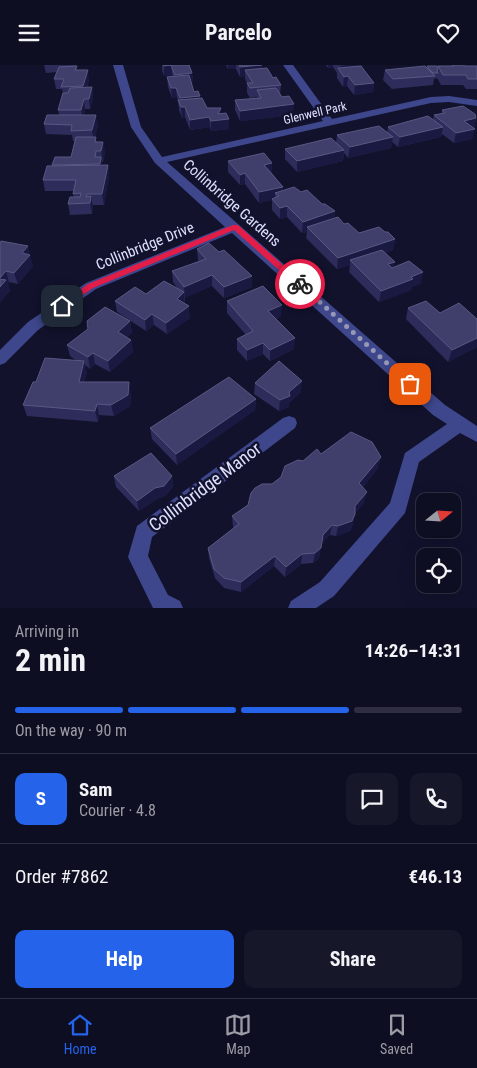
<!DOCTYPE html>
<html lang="en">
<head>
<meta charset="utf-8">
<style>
  :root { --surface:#0e0e22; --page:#17172a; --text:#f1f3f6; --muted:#9b9ca5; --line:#2e2e40; --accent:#2563eb }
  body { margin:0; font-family:"Roboto Condensed",sans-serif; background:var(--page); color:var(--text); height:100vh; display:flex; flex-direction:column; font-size:19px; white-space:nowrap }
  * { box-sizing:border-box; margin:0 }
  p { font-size:16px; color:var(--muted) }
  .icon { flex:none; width:28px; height:28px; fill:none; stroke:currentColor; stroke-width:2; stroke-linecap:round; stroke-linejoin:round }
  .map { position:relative; height:543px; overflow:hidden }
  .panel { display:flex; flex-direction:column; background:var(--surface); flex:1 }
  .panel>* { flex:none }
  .needle { width:32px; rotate:72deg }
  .fabs { position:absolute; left:416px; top:428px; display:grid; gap:10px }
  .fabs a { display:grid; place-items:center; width:45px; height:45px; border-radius:10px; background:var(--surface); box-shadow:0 5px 20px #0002,0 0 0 1px var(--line); font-size:25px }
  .pin { position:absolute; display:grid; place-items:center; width:42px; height:42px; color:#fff; margin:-21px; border-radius:10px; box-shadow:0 2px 8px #0006 }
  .courier { position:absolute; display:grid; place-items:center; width:50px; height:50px; margin:-25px; border:4px solid #e11d48; border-radius:50%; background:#fff; color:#222; box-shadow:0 1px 6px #0007 }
  .summary em { font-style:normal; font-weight:700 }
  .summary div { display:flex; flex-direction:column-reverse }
  .summary { display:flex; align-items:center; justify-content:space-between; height:85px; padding:0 15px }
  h1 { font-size:32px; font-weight:700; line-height:38px }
  .bar { display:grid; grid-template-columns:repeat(4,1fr); gap:8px 5px; align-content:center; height:60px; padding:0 15px }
  .bar i { height:6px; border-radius:4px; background:var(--line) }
  .bar .selected { background:var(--accent) }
  .bar p { grid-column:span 4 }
  .line { display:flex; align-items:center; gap:12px; padding:0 15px; border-top:1px solid var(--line) }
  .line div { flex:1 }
  .round { display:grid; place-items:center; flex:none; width:52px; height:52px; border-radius:10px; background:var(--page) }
  .button { display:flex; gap:10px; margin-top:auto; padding:10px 15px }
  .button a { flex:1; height:58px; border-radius:10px; background:var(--accent); color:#fff; font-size:20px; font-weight:700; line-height:58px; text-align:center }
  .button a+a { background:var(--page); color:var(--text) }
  header { display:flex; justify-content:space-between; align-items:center; height:65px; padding:0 15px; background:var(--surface); font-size:22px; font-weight:700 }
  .tab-bar { display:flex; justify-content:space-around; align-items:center; height:70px; border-top:1px solid var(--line); background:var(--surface); font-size:14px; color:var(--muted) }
  .tab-bar a { display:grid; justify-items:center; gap:2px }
  .tab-bar .selected { color:var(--accent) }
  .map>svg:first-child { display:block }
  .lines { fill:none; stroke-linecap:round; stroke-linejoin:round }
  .minor { fill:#3e478c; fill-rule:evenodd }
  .wall { fill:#2d2c5a }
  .shaded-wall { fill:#1a1941 }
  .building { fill:#403f6c; stroke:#595883 }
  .route { fill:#e11d48 }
  .done { stroke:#9798b6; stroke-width:5; stroke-dasharray:0 9 }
  .labels { text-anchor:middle; stroke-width:5; stroke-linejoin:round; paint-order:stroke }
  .far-street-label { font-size:12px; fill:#dee0ff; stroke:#12122d }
  .street-label { font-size:15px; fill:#dee0ff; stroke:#12122d }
  .near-street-label { font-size:18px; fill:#dee0ff; stroke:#12122d }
</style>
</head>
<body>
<header><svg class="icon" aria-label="menu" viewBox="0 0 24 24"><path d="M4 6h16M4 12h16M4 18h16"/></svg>Parcelo<svg class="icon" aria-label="heart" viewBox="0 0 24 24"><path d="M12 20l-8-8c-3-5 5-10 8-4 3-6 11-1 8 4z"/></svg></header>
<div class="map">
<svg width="477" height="543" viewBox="0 0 477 543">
  <rect width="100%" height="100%" fill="#12122d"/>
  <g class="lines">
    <path class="minor" d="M113 0H123L141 62 162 92 323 56 283 0H293L332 54 431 32 449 31 477 35V41L449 37 431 38 167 97 445 340 477 361V377L460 368 419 397 405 448 334 531 316 543H288L291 536 320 517 390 438 405 388 447 359 433 350 232 168 96 224 38 265 5 298 0 300V285L28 257 86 218 225 162 155 98 131 62Z
      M289 351 295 353 297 358 295 363 152 472 148 491 168 530 180 536 183 543H153L128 492 137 461 283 353Z"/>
  </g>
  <path class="wall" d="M44 0H76V1H77V5L89 15 87 23 92 22 93 32 90 44H85L84 50 98 60 95 72 97 77 105 87 103 97H102V100H108L109 111 104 140H93V142L92 149 70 150 68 139 74 132 73 129 74 126H45L43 115 53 101 52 100 71 92 75 76H73L72 70 46 69 44 59 59 50 58 45 63 29 62 24H56L54 14 57 7 46 8Z
    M162 0H189L192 8 193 17 191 18 194 27 200 31V33L207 43 229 54V64L211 66 210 62 190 65 185 52 182 53 179 45 178 36 177 33H172L168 22 167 12H173L172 10 164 11 162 5Z
    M226 0H262V3L281 20 280 29 293 50 240 56 235 45V35L257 33V32L250 33 247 28V18L245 14V11L240 12 236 4H228Z
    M326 0H365L359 1 374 18 373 27 354 30 347 21 343 22 337 13V8L333 2 328 3Z
    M451 0H463L465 1H477V24H466L463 20H441L437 13 434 14 433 20 392 24 383 15 385 5 427 3V1L438 2 451 1Z
    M442 45 476 53 472 74 454 78 442 69 441 72 398 82 392 77 391 83 348 93 344 88 343 96 297 107 285 94V84L336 78 337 70 387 68 388 62 433 54 434 50 441 49Z
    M228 96 272 98V108L283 122V125L301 127 335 146 334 154 344 159 359 168 385 167 395 174 393 185 385 188 394 202 423 207 420 219 412 222 411 225 379 237 349 207 350 200 337 204 306 173 307 167 302 168 287 152 280 154 272 145V135L259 138 245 119 240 120 228 107Z
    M0 178 31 193H30L33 201 18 219 9 217 8 219 10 226 0 237Z
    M197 184 219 187 252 211V222L224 233 212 221 185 232V239L190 253 167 269 154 260 146 266 117 247 115 236 146 229 178 224 173 217 172 206 199 196 198 195Z
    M227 236 281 251 276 254 294 284 270 296 263 289 247 296 237 285V274L246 270 227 248Z
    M408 243 477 254V282L448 297 406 254Z
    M130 256 132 268 126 273 131 275 133 287 110 307 95 299 90 304 85 300 87 308 84 317 131 328 130 341 114 351 99 350 98 357 27 351 23 340 36 317 77 296 70 291 67 280Z
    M255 318 301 327 289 338V342L279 346 254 329Z
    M256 334 255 345 177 400 152 374 150 363Z
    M321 389 378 403 363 422 364 438 355 448 353 459 350 466 336 471 330 470 321 479 319 493 313 498 301 499 285 512 274 501 241 527 224 523 215 513 209 493 208 483 234 463 233 462 232 451 248 440 272 419 303 396Z
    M114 411H172L173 422 165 431 157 434 139 446 116 422Z"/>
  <path class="shaded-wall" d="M171 0 172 10 164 11V1Z
    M228 0H236V4H228Z
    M262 0V10L245 5V11L240 12V2Z
    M328 0H333V2L328 3Z
    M347 0H365L359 1 339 5 340 1Z
    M88 5 89 15 84 31 83 21Z
    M192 8 193 17 176 19 175 10Z
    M348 11 347 21 343 22 344 12Z
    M374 18 373 27 354 30 355 20Z
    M92 22 93 32 90 44 89 34Z
    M171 23H176L177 33H172Z
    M200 31 201 41 185 43V52L182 53 180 33Z
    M84 34 85 44 83 55 81 45Z
    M294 39 293 50 240 56V46Z
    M221 43V53L229 54V64L211 66V56L218 49Z
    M96 50 98 60 94 76 92 65Z
    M209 52 210 62 190 65V55Z
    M476 53 474 63 464 56Z
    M443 62 441 72 398 82 400 72Z
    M475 64 472 74 454 78 456 68Z
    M393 72 391 83 348 93 350 82Z
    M103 77 105 87 103 97 101 86Z
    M344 85 343 96 297 107V96Z
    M101 92 103 103 101 110 100 99Z
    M272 98V108L264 100Z
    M108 100 109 111 104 140 102 129Z
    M245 108V119L240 120V110Z
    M283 122V133L279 131 275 128V135L272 134V135L259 138V127Z
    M91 131 93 142 92 149 90 138Z
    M287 141V152L280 154V143Z
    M335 146 333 157 307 162V167L302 168 303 157Z
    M395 174 393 185 354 199 350 195V200L337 204 338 193Z
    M28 181 33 201 18 219 14 208 22 188Z
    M395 197 393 208 388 199Z
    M6 206 9 217 8 219 10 226 0 237V213Z
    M423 207 420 219 412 222 411 225 379 237 381 226 411 212Z
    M212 210V221L185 233 184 222Z
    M252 211V222L224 233V222Z
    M184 227 185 239 177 234Z
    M282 240 281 251 268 258V246Z
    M189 241 190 253 167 269 166 258Z
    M152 249 154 260 146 266 145 255Z
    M130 256 132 268 119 279 118 267Z
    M295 273 294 284 270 296V285Z
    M477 273V282L448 297 452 285Z
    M131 275 133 287 110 307 108 296Z
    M263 278V289L247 296V285Z
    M93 288 95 299 90 304 88 292Z
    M84 296 87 308 81 328 79 317Z
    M302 316 301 327 289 338V342L279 346 280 335Z
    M129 317 131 328 130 341 114 351 111 340Z
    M256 334 255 345 177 400 176 389Z
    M97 339 99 350 98 357 95 346Z
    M381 392 378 403 357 429 359 418Z
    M172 411 173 422 165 431 157 434 139 446 137 436Z
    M367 427 364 438 352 452 355 441Z
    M355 449 353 459 350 466 336 471 338 461Z
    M332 460 330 470 321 480 323 470Z
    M321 483 319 493 313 498 315 488Z
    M302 489 301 499 285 512 286 502Z
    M275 491 274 501 241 527V517Z"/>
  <path class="building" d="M163 0H189L192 8 175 10 171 0 164 1Z
    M239 0H262L240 2Z
    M453 0H463L465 1H477V14H468L466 10H443L438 1H454Z
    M77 1 75 5H88L83 21 61 22 64 14H54L59 2Z
    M361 1 374 18 355 20 348 11 344 12 338 3Z
    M425 1 435 11 393 14 385 5Z
    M427 1H437L438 2 437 6 438 8H433L430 5Z
    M267 3 273 13 276 12 281 20 250 23 247 18H253L245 5Z
    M189 10 194 27 198 26 200 31 180 33 176 23H171L167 12Z
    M92 22 89 34H84L81 45H58L63 28H68L70 23Z
    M276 23 282 32 289 31 294 39 240 46 235 35 261 33 257 25Z
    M202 33 207 43H221L218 49 226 48 229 54 211 56 209 52 190 55 185 42H181L178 35Z
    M463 41 475 49 476 53 464 56 475 64 456 68 434 50 445 48 442 45Z
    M47 50H96L92 65 71 66 72 60 44 59Z
    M428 51 443 62 400 72 388 62Z
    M379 61 393 72 350 82 337 70Z
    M76 72H96L95 77H103L101 86H96L95 92H101L100 99 52 100 55 92H71Z
    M331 73 344 85 297 96 285 84Z
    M264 88 272 98 264 100 283 122 259 127 245 108 240 110 228 96Z
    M108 100 102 129H87L86 132 91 131 90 138 68 139 70 132H80L81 128 73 129 76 115H43L47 101Z
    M294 122 301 127 307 125 322 139H325L335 146 303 157 287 141 280 143 272 134 279 131 275 128Z
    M338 152 344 159 348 158 359 168 379 162 385 167H388L395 174 338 193 307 162Z
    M1 176 28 181 22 188 30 190 14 208 6 206 0 213V178Z
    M209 178 219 187 224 185 252 211 224 222 212 210 184 222 172 206 206 194 197 184Z
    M382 185 395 197 388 199 392 203 409 196 423 207 411 212 413 214 381 226 350 195Z
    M0 214 6 215 0 222Z
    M164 216 184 227 177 234 189 241 166 258 152 249 145 255 115 236 135 222 146 229Z
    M263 221 282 240 268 246 295 273 270 285 263 278 247 285 237 274 253 266 227 236Z
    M426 236 440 248 459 238 477 254V273L452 285 408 243Z
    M105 242 130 256 118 267 131 275 108 296 93 288 88 292 67 280 88 264 87 256Z
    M45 293 84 296 79 317H129L128 330 111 340 97 339 95 346 23 340 33 317H36Z
    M279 296 302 316 289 327 290 331 280 335 255 318Z
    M229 312 256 334 176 389 150 363Z
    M351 367 372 377 381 392 359 418 367 427 355 441V449L352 456 338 461 332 460 323 470 321 483 315 488 302 489 286 502 275 491 241 517 224 513 214 504 208 483 239 459 232 451 248 440 251 428 255 423 262 419H272L281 412 285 401 298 395 303 396 317 384 321 389Z
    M151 388 172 411 164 421 155 423 137 436 114 411Z"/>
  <path class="route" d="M233 160H238L303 218V221H297L234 165 93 223 64 243 58 241 88 219Z"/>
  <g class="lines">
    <path class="done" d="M300 219 410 319"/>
  </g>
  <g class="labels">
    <g class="far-street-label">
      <text transform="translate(315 48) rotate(-13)" y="4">Glenwell Park</text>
    </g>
    <g class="street-label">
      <text transform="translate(232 138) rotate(41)" y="5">Collinbridge Gardens</text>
      <text transform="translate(145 181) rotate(-22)" y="5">Collinbridge Drive</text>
    </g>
    <g class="near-street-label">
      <text transform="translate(205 422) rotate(-37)" y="6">Collinbridge Manor</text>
    </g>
  </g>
</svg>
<div class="fabs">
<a><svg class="needle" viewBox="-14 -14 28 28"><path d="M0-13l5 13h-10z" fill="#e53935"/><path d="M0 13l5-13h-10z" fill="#9b9ca5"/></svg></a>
<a><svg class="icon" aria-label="locate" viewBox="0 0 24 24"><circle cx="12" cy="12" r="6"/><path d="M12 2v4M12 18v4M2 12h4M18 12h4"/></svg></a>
</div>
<div class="pin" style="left:410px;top:319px;background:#ea580c"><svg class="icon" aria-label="bag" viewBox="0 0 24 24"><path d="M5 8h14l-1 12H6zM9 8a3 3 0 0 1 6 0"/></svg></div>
<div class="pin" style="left:62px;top:241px;background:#1f2937"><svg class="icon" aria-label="home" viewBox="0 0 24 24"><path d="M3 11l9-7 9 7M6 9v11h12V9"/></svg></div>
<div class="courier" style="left:300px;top:219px"><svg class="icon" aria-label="bike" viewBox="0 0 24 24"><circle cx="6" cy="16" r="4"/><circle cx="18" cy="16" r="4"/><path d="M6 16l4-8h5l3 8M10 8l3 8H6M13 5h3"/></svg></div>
</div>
<section class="panel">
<div class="summary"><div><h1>2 min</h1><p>Arriving in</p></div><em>14:26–14:31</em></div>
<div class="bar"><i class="selected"></i><i class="selected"></i><i class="selected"></i><i></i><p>On the way · 90 m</p></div>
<div class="line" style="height:90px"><b class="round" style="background:var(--accent);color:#fff">S</b><div><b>Sam</b><p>Courier · 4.8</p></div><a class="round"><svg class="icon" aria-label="chat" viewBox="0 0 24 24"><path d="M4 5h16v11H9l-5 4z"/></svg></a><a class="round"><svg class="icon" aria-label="phone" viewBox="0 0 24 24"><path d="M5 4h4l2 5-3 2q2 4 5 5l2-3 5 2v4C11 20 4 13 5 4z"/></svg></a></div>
<div class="line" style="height:65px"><div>Order #7862</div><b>€46.13</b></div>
<div class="button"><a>Help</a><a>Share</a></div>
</section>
<nav class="tab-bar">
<a class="selected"><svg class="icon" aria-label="home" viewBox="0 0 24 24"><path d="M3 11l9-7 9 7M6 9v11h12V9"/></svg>Home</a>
<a><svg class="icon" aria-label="map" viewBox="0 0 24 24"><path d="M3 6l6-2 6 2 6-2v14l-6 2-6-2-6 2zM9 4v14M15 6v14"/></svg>Map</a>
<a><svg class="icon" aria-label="saved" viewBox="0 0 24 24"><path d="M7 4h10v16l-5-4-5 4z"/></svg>Saved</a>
</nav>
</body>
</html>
